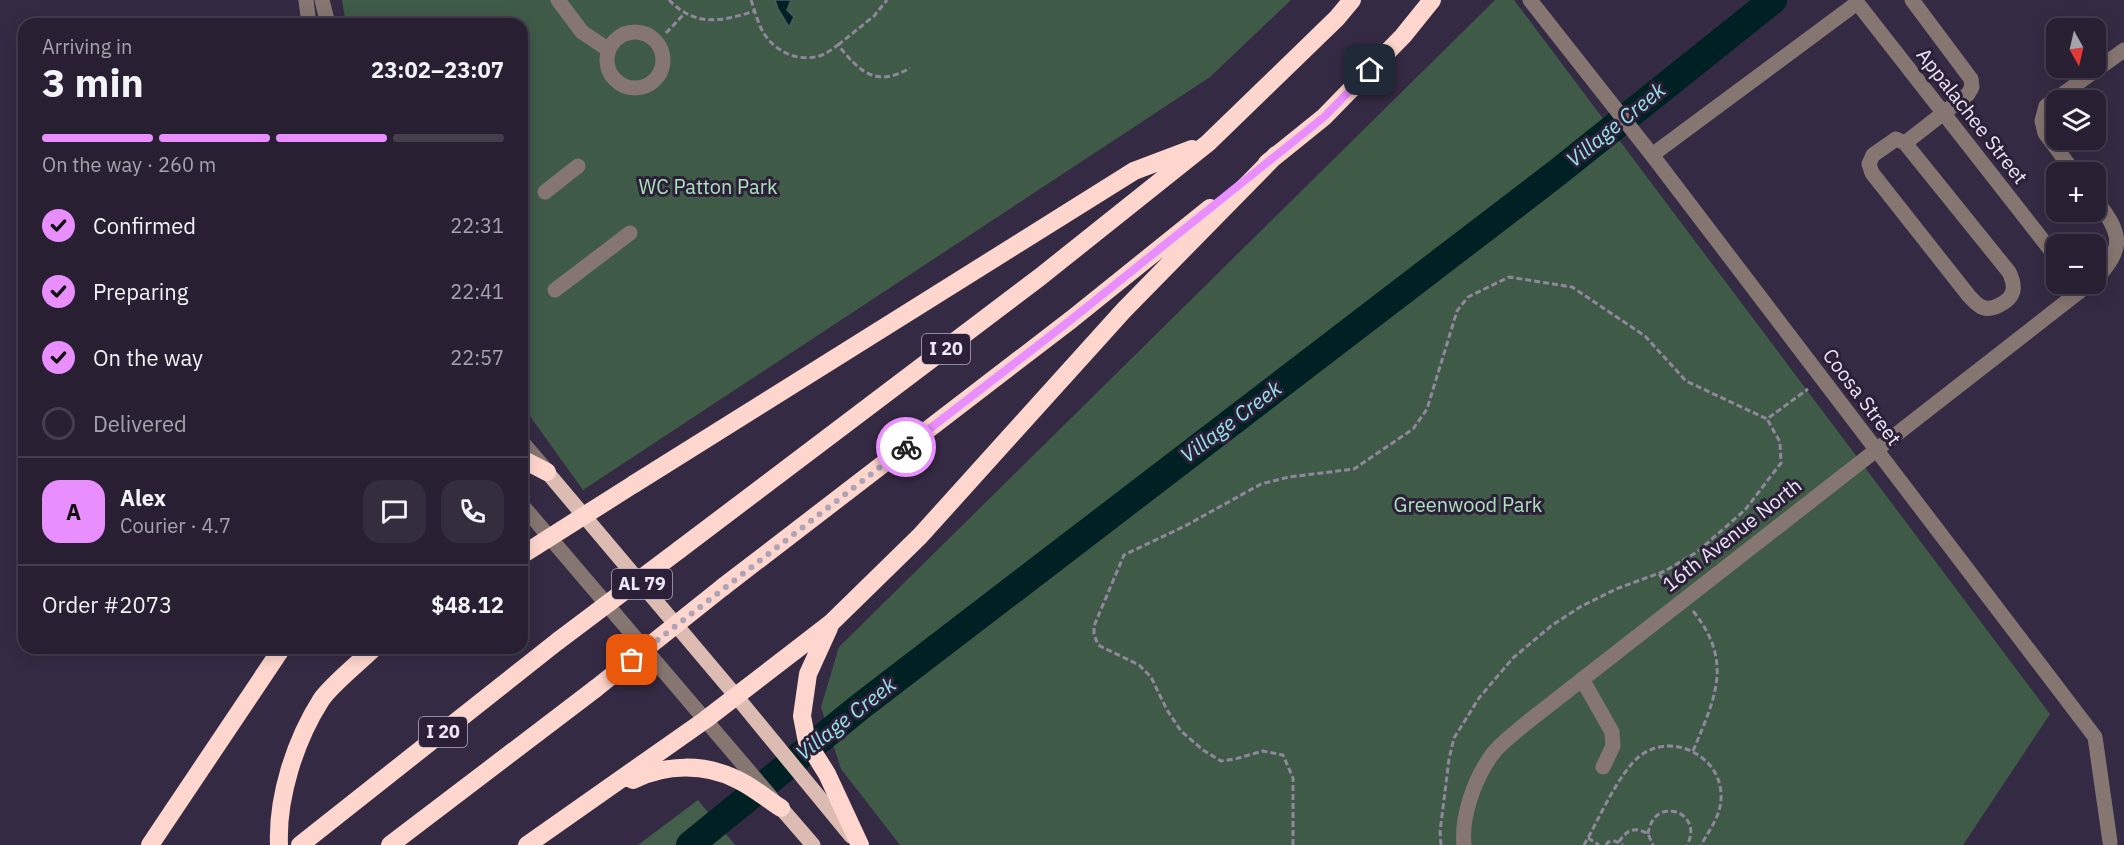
<!DOCTYPE html>
<html lang="en">
<head>
<meta charset="utf-8">
<style>
  :root { --surface:#282032; --page:#342d3e; --text:#f1f3f6; --muted:#a5a3ac; --line:#443e4d; --accent:#e98efe }
  body { margin:0; font-family:"IBM Plex Sans",sans-serif; background:var(--page); color:var(--text); height:100vh; display:flex; flex-direction:column; font-size:22px; white-space:nowrap }
  * { box-sizing:border-box; margin:0 }
  p { font-size:20px; color:var(--muted) }
  .icon { flex:none; width:33px; height:33px; fill:none; stroke:currentColor; stroke-width:2; stroke-linecap:round; stroke-linejoin:round }
  .map { position:relative; flex:1; overflow:hidden }
  .details { position:absolute; left:18px; top:18px; width:510px; height:636px; display:flex; flex-direction:column; background:var(--surface); border-radius:18px; box-shadow:0 3px 15px #0003,0 0 0 2px var(--line) }
  .details>* { flex:none }
  .needle { width:39px; rotate:172deg }
  .controls { position:absolute; left:2046px; top:18px; display:grid; gap:12px }
  .controls a { display:grid; place-items:center; width:60px; height:60px; border-radius:12px; background:var(--surface); box-shadow:0 3px 15px #0003,0 0 0 2px var(--line); font-size:30px }
  .pin { position:absolute; display:grid; place-items:center; width:51px; height:51px; color:#fff; margin:-26px; border-radius:12px; box-shadow:0 3px 9px #0006 }
  .courier { position:absolute; display:grid; place-items:center; width:60px; height:60px; margin:-30px; border:4px solid #e98efe; border-radius:50%; background:#fff; color:#222; box-shadow:0 2px 8px #0007 }
  .headline em { font-style:normal; font-weight:800 }
  .headline div { display:flex; flex-direction:column-reverse }
  .headline { display:flex; align-items:center; justify-content:space-between; height:102px; padding:0 24px }
  h1 { font-size:39px; font-weight:800; line-height:45px }
  .bar { display:grid; grid-template-columns:repeat(4,1fr); gap:9px 6px; align-content:center; height:72px; padding:0 24px }
  .bar i { height:8px; border-radius:4px; background:var(--line) }
  .bar .active { background:var(--accent) }
  .bar p { grid-column:span 4 }
  .line { display:flex; align-items:center; gap:15px; padding:0 24px; border-top:2px solid var(--line) }
  .line div { flex:1 }
  .round { display:grid; place-items:center; flex:none; width:63px; height:63px; border-radius:18px; background:var(--page) }
  ol { padding:0 24px; list-style:none }
  li { display:flex; align-items:center; gap:18px; height:66px }
  li p { margin-inline-start:auto }
  li .icon { padding:6px; border-radius:50%; background:var(--accent); color:#111; stroke-width:4 }
  li:last-child { color:var(--muted) }
  li i { width:33px; height:33px; border:3px solid var(--line); border-radius:50% }
  .map>svg:first-child { display:block }
  .green { fill:#405a48 }
  .forest { fill:#435f4b }
  .water { fill:#002123; stroke:#475c63; stroke-width:1.5 }
  .lines { fill:none; stroke-linecap:round; stroke-linejoin:round }
  .river { stroke:#002123; stroke-width:28 }
  .path { stroke:#90879c; stroke-width:3; stroke-dasharray:6 3; stroke-linecap:butt }
  .minor { stroke:#867672; stroke-width:15 }
  .major { stroke:#dcbbb3; stroke-width:15 }
  .highway { stroke:#ffd6cd; stroke-width:18 }
  .highway-bridge { stroke:#ffd6cd; stroke-width:18 }
  .done { stroke:#ada4b8; stroke-width:6; stroke-dasharray:0 10.8 }
  .route { stroke:#e98efe; stroke-width:8 }
  .labels { text-anchor:middle; stroke-width:6; stroke-linejoin:round; paint-order:stroke }
  .shield { fill:#2b2038; stroke:#b3abbe; stroke-width:1.5 }
  .shield-label { font-size:18px; font-weight:bold; fill:#ede6f7 }
  .street-label { font-size:20px; fill:#ede6f7; stroke:#2b2038 }
  .park-label { font-size:20px; fill:#ace2bb; stroke:#2b2038 }
  .water-label { font-size:21px; font-style:italic; fill:#96e4e9; stroke:#2b2038 }
</style>
</head>
<body>
<div class="map">
<svg width="2124" height="845" viewBox="0 0 2124 845">
  <rect width="100%" height="100%" fill="#352a43"/>
  <path class="green" d="M342 0H1291L1210 77 583 490 522 405V24H346Z
    M1495 0H1514L2050 714 1963 845H900L841 769 821 707 839 647Z"/>
  <path class="forest" d="M698 800 735 845H638Z"/>
  <path class="water" d="M775 0H791L787 10 794 17 789 27 778 9Z"/>
  <g class="lines">
    <path class="river" d="M690 845 861 706 1558 172 1773 0"/>
    <path class="path" d="M669 0C696 28 722 21 755 11
      M751 0C755 11 758 25 765 35 777 53 801 63 822 55 828 53 833 48 838 45 860 72 876 88 910 68
      M666 33 685 13
      M838 45 874 16 887 0
      M1659 574 1672 591
      M1693 751C1715 698 1734 662 1693 611
      M1648 834C1654 793 1705 813 1687 845
      M1588 838 1599 845
      M1619 842C1626 830 1635 826 1648 834L1653 845
      M1293 845V778L1283 755 1263 751 1235 759 1221 761 1203 750 1181 731 1167 710 1151 677 1139 665 1098 645 1094 634V626L1124 555 1185 526 1261 484 1289 477 1354 469 1413 429 1427 409 1457 311 1468 297 1509 277 1572 287 1645 336 1686 381 1767 419 1808 389
      M1441 845 1440 832 1449 759 1454 738 1479 698 1513 658 1551 626 1580 607 1616 589 1665 571 1697 552 1745 510 1781 463 1780 442 1767 419
      M1584 845C1598 821 1619 772 1640 756 1671 731 1721 756 1721 795 1722 814 1710 829 1701 845
      M1606 845 1608 842 1615 841 1623 845"/>
    <path class="minor" d="M306 0 309 24
      M322 0 328 24
      M558 0 582 32 609 50
      M1530 0 1652 155 2095 737 2110 842
      M1855 0 2056 257
      M607 60a28 28 0 1 1 56 0a28 28 0 1 1-56 0Z
      M1905 143 1896 139 1873 155 1869 164 1872 173 1969 296C1972 299 1976 304 1980 306 1990 313 2010 302 2013 291 2014 285 2012 278 2009 272L1905 143 1968 94 1972 87 1971 79 1912 0
      M1652 155 1857 3
      M2074 172 2045 133 2042 121 2046 106 2124 50
      M545 192 578 166
      M2096 200C2123 235 2124 248 2096 279
      M555 290 630 233
      M522 442 546 470
      M522 505 771 797
      M1582 679 1612 732 1613 746 1603 767
      M1464 845C1461 817 1474 780 1491 756 1499 744 1514 734 1525 724L2089 284"/>
    <path class="major" d="M547 472 736 696 851 836
      M781 808 813 845"/>
    <path class="highway" d="M1267 163 1324 117 1403 36 1432 0
      M522 459 547 472
      M634 484 1134 171 1192 149
      M679 550 1040 277 1208 143 1337 18 1352 0
      M723 587 1072 319 1210 208
      M829 628 808 674 802 716 807 742 827 774 860 845
      M633 780C665 764 705 763 738 780 753 787 767 799 781 808
      M150 845 282 648
      M279 845C277 797 295 741 321 700 331 685 360 662 374 648
      M300 845 558 641
      M390 845 595 689
      M527 845 705 720 831 623 920 536 1124 310 1276 155"/>
    <path class="highway-bridge" d="M522 555 634 484
      M558 641 679 550
      M595 689 723 587"/>
  </g>
  <g class="lines">
    <path class="done" d="M632 660 906 447"/>
    <path class="route" d="M906 447 1072 319 1324 117 1370 70"/>
  </g>
  <g class="labels">
    <g class="shield">
      <rect x="922" y="334" width="48" height="30" rx="4.5"/>
      <rect x="612" y="569" width="60" height="30" rx="4.5"/>
      <rect x="419" y="717" width="48" height="30" rx="4.5"/>
    </g>
    <g class="shield-label">
      <text x="946" y="355">I 20</text>
      <text x="642" y="590">AL 79</text>
      <text x="443" y="738">I 20</text>
    </g>
    <g class="street-label">
      <text transform="translate(1972 116) rotate(52)" y="7">Appalachee Street</text>
      <text transform="translate(1862 397) rotate(53)" y="7">Coosa Street</text>
      <text transform="translate(1732 535) rotate(-38)" y="7">16th Avenue North</text>
    </g>
    <g class="park-label">
      <text x="708" y="194">WC Patton Park</text>
      <text x="1468" y="512">Greenwood Park</text>
    </g>
    <g class="water-label">
      <text transform="translate(1616 125) rotate(-39)" y="7">Village Creek</text>
      <text transform="translate(1231 422) rotate(-37)" y="7">Village Creek</text>
      <text transform="translate(846 719) rotate(-38)" y="7">Village Creek</text>
    </g>
  </g>
</svg>
<div class="controls">
<a><svg class="needle" viewBox="-14 -14 28 28"><path d="M0-13l5 13h-10z" fill="#e53935"/><path d="M0 13l5-13h-10z" fill="#a5a3ac"/></svg></a>
<a><svg class="icon" aria-label="layers" viewBox="0 0 24 24"><path d="M12 4l9 5-9 5-9-5zM3 14l9 5 9-5"/></svg></a>
<a>+</a>
<a>−</a>
</div>
<div class="pin" style="left:632px;top:660px;background:#ea580c"><svg class="icon" aria-label="bag" viewBox="0 0 24 24"><path d="M5 8h14l-1 12H6zM9 8a3 3 0 0 1 6 0"/></svg></div>
<div class="pin" style="left:1370px;top:70px;background:#1f2937"><svg class="icon" aria-label="home" viewBox="0 0 24 24"><path d="M3 11l9-7 9 7M6 9v11h12V9"/></svg></div>
<div class="courier" style="left:906px;top:447px"><svg class="icon" aria-label="bike" viewBox="0 0 24 24"><circle cx="6" cy="16" r="4"/><circle cx="18" cy="16" r="4"/><path d="M6 16l4-8h5l3 8M10 8l3 8H6M13 5h3"/></svg></div>
<section class="details">
<div class="headline"><div><h1>3 min</h1><p>Arriving in</p></div><em>23:02–23:07</em></div>
<div class="bar"><i class="active"></i><i class="active"></i><i class="active"></i><i></i><p>On the way · 260 m</p></div>
<ol>
<li><svg class="icon" aria-label="check" viewBox="0 0 24 24"><path d="M5 12l5 5 9-10"/></svg>Confirmed<p>22:31</p></li>
<li><svg class="icon" aria-label="check" viewBox="0 0 24 24"><path d="M5 12l5 5 9-10"/></svg>Preparing<p>22:41</p></li>
<li><svg class="icon" aria-label="check" viewBox="0 0 24 24"><path d="M5 12l5 5 9-10"/></svg>On the way<p>22:57</p></li>
<li><i></i>Delivered</li>
</ol>
<div class="line" style="height:108px"><b class="round" style="background:var(--accent);color:#111">A</b><div><b>Alex</b><p>Courier · 4.7</p></div><a class="round"><svg class="icon" aria-label="chat" viewBox="0 0 24 24"><path d="M4 5h16v11H9l-5 4z"/></svg></a><a class="round"><svg class="icon" aria-label="phone" viewBox="0 0 24 24"><path d="M5 4h4l2 5-3 2q2 4 5 5l2-3 5 2v4C11 20 4 13 5 4z"/></svg></a></div>
<div class="line" style="height:78px"><div>Order #2073</div><b>$48.12</b></div>
</section>
</div>
</body>
</html>
